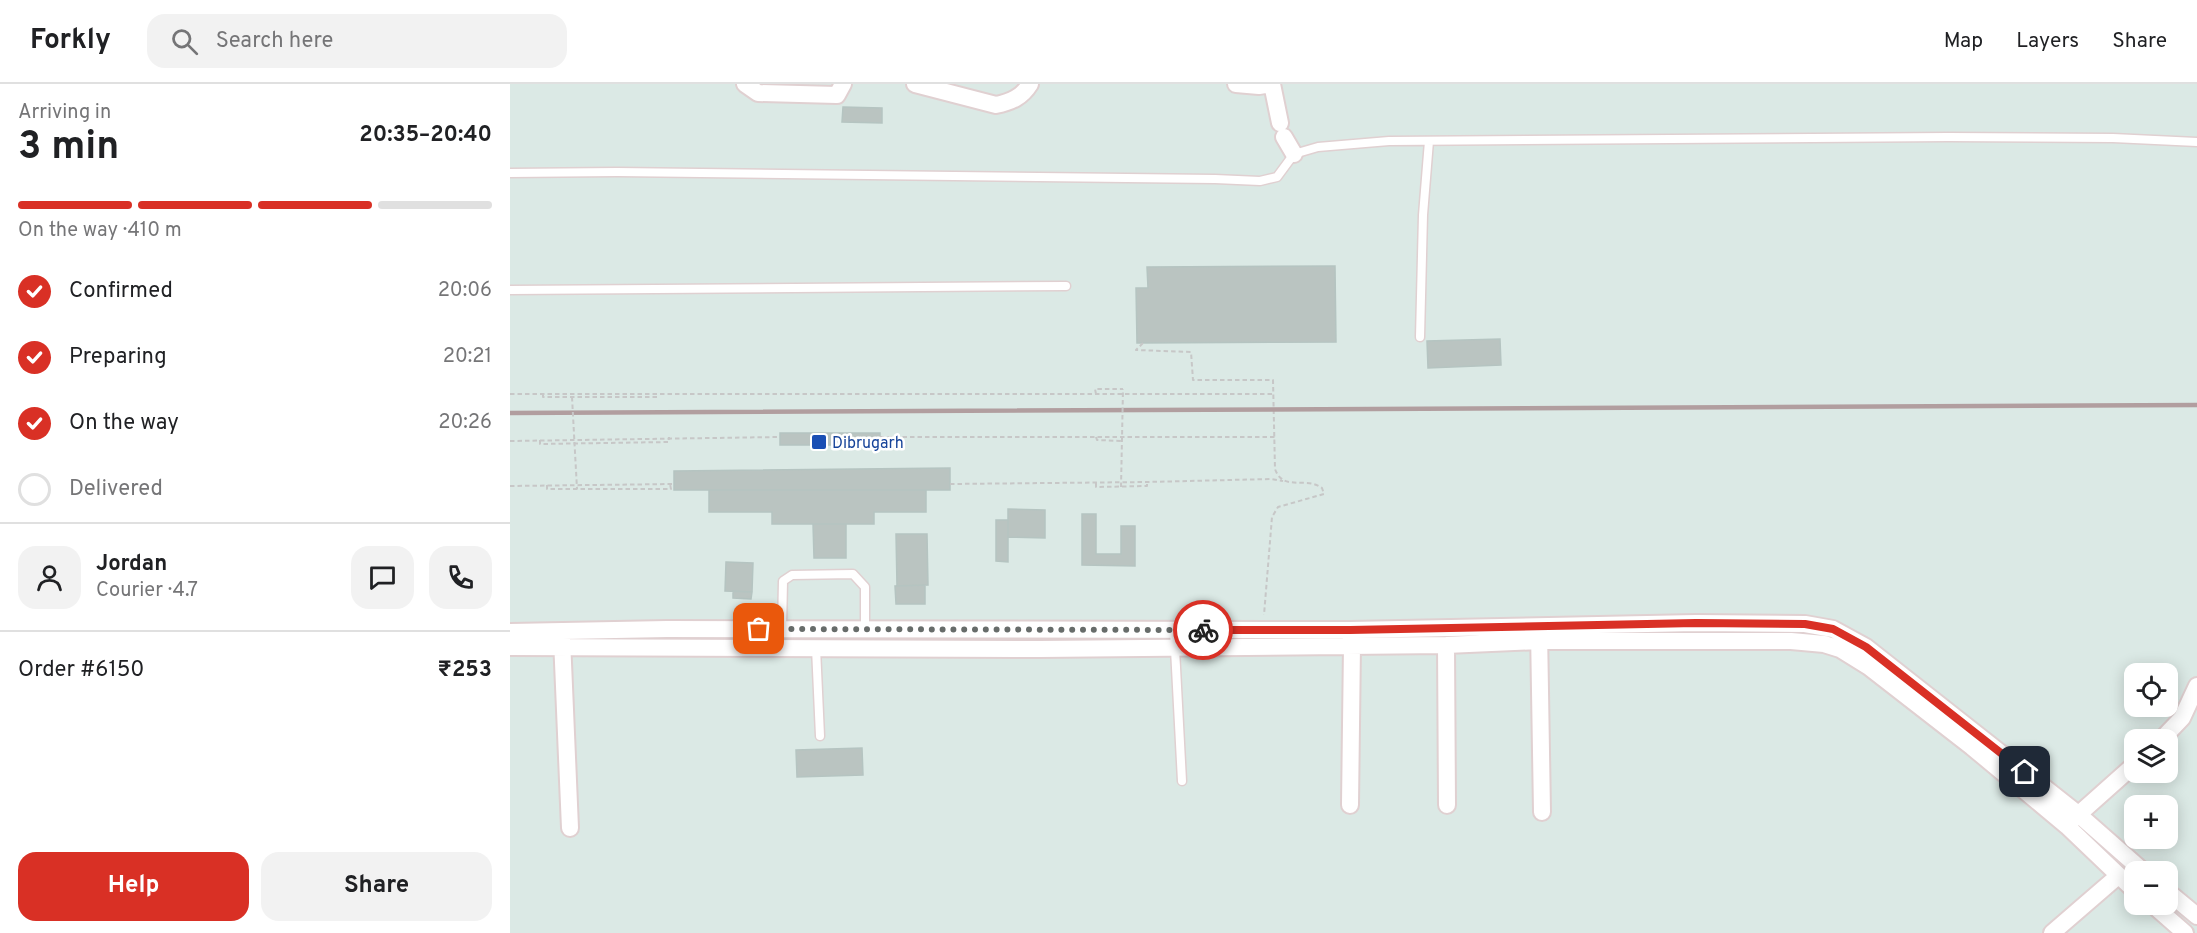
<!DOCTYPE html>
<html lang="en">
<head>
<meta charset="utf-8">
<style>
  :root { --surface:#fff; --page:#f2f2f2; --text:#202124; --muted:#757577; --line:#e0e0e0; --accent:#d93025 }
  body { margin:0; font-family:Overpass,sans-serif; background:var(--page); color:var(--text); height:100vh; display:flex; flex-direction:column; font-size:22px; white-space:nowrap }
  * { box-sizing:border-box; margin:0 }
  p { font-size:20px; color:var(--muted) }
  .icon { flex:none; width:33px; height:33px; fill:none; stroke:currentColor; stroke-width:2; stroke-linecap:round; stroke-linejoin:round }
  .map { position:relative; flex:1; overflow:hidden }
  .drawer { display:flex; flex-direction:column; background:var(--surface); width:510px }
  .drawer>* { flex:none }
  .fabs { position:absolute; left:1614px; top:579px; display:grid; gap:12px }
  .fabs a { display:grid; place-items:center; width:54px; height:54px; border-radius:12px; background:var(--surface); box-shadow:0 3px 15px #0003; font-size:30px }
  .pin { position:absolute; display:grid; place-items:center; width:51px; height:51px; color:#fff; margin:-26px; border-radius:12px; box-shadow:0 3px 9px #0006 }
  .courier { position:absolute; display:grid; place-items:center; width:60px; height:60px; margin:-30px; border:4px solid #d93025; border-radius:50%; background:#fff; color:#222; box-shadow:0 2px 8px #0007 }
  .headline em { font-style:normal; font-weight:700 }
  .headline div { display:flex; flex-direction:column-reverse }
  .headline { display:flex; align-items:center; justify-content:space-between; height:102px; padding:0 18px }
  h1 { font-size:39px; font-weight:700; line-height:45px }
  .bar { display:grid; grid-template-columns:repeat(4,1fr); gap:9px 6px; align-content:center; height:72px; padding:0 18px }
  .bar i { height:8px; border-radius:4px; background:var(--line) }
  .bar .on { background:var(--accent) }
  .bar p { grid-column:span 4 }
  .line { display:flex; align-items:center; gap:15px; padding:0 18px; border-top:2px solid var(--line) }
  .line div { flex:1 }
  .round { display:grid; place-items:center; flex:none; width:63px; height:63px; border-radius:18px; background:var(--page) }
  ol { padding:0 18px; list-style:none }
  li { display:flex; align-items:center; gap:18px; height:66px }
  li p { margin-inline-start:auto }
  li .icon { padding:6px; border-radius:50%; background:var(--accent); color:#fff; stroke-width:4 }
  li:last-child { color:var(--muted) }
  li i { width:33px; height:33px; border:3px solid var(--line); border-radius:50% }
  .action { display:flex; gap:12px; margin-top:auto; padding:12px 18px }
  .action a { flex:1; height:69px; border-radius:18px; background:var(--accent); color:#fff; font-size:24px; font-weight:700; line-height:69px; text-align:center }
  .action a+a { background:var(--page); color:var(--text) }
  header { display:flex; align-items:center; gap:36px; box-sizing:border-box; height:84px; padding:0 30px; background:var(--surface); border-bottom:2px solid var(--line) }
  header strong { font-size:28px }
  nav { display:flex; gap:33px; margin-inline-start:auto; font-size:21px }
  .search { width:420px; height:54px; background:var(--page); display:flex; align-items:center; gap:15px; box-sizing:border-box; padding:0 21px; border-radius:18px; color:var(--muted); font-size:22px }
  main { display:flex; flex:1; min-height:0 }
  .map>svg:first-child { display:block }
  .building { fill:#bac4c1; stroke:#b5c4c1; stroke-width:1.5 }
  .lines { fill:none; stroke-linecap:round; stroke-linejoin:round }
  .service-casing { stroke:#e0d0d1; stroke-width:11 }
  .minor-casing { stroke:#e0d0d1; stroke-width:20 }
  .path { stroke:#c7c7c7; stroke-width:2; stroke-dasharray:4.5 3; stroke-linecap:butt }
  .service { stroke:#fff; stroke-width:8 }
  .minor { stroke:#fff; stroke-width:16 }
  .rail { stroke:#b19e9f; stroke-width:4.5 }
  .path-bridge { stroke:#c7c7c7; stroke-width:2; stroke-dasharray:4.5 3; stroke-linecap:butt }
  .done { stroke:#676c6a; stroke-width:6; stroke-dasharray:0 10.8 }
  .route { stroke:#d93025; stroke-width:8 }
  .transit-dot { fill:#1a4fb4; stroke:#fff; stroke-width:2 }
  .labels { text-anchor:middle; stroke-width:5; stroke-linejoin:round; paint-order:stroke }
  .transit-label { font-size:16px; fill:#164399; stroke:#fff; text-anchor:start }
</style>
</head>
<body>
<header>
<strong>Forkly</strong>
<div class="search"><svg class="icon" aria-label="search" viewBox="0 0 24 24"><circle cx="10" cy="10" r="6"/><path d="M15 15l6 6"/></svg>Search here</div>
<nav><a>Map</a><a>Layers</a><a>Share</a></nav>
</header>
<main>
<section class="drawer">
<div class="headline"><div><h1>3 min</h1><p>Arriving in</p></div><em>20:35–20:40</em></div>
<div class="bar"><i class="on"></i><i class="on"></i><i class="on"></i><i></i><p>On the way · 410 m</p></div>
<ol>
<li><svg class="icon" aria-label="check" viewBox="0 0 24 24"><path d="M5 12l5 5 9-10"/></svg>Confirmed<p>20:06</p></li>
<li><svg class="icon" aria-label="check" viewBox="0 0 24 24"><path d="M5 12l5 5 9-10"/></svg>Preparing<p>20:21</p></li>
<li><svg class="icon" aria-label="check" viewBox="0 0 24 24"><path d="M5 12l5 5 9-10"/></svg>On the way<p>20:26</p></li>
<li><i></i>Delivered</li>
</ol>
<div class="line" style="height:108px"><a class="round"><svg class="icon" aria-label="person" viewBox="0 0 24 24"><circle cx="12" cy="8" r="4"/><path d="M4 21q1-7 8-7t8 7"/></svg></a><div><b>Jordan</b><p>Courier · 4.7</p></div><a class="round"><svg class="icon" aria-label="chat" viewBox="0 0 24 24"><path d="M4 5h16v11H9l-5 4z"/></svg></a><a class="round"><svg class="icon" aria-label="phone" viewBox="0 0 24 24"><path d="M5 4h4l2 5-3 2q2 4 5 5l2-3 5 2v4C11 20 4 13 5 4z"/></svg></a></div>
<div class="line" style="height:78px"><div>Order #6150</div><b>₹253</b></div>
<div class="action"><a>Help</a><a>Share</a></div>
</section>
<div class="map">
<svg width="1687" height="849" viewBox="0 0 1687 849">
  <rect width="100%" height="100%" fill="#dbe9e5"/>
  <path class="building" d="M333 23 372 24V39L332 38Z
    M825 182 826 258 627 259 626 204H638L637 183Z
    M990 255 991 281 918 284 917 257Z
    M270 349H370V361H270Z
    M440 384V406H164V387Z
    M199 406H416V428H364V440H262V428H199Z
    M498 425 535 426V454L498 453Z
    M572 430H586V470H611V442H625V482L572 481Z
    M486 436H498V478L486 477Z
    M303 440H336V474H304Z
    M386 450H417L418 501 387 502Z
    M216 478 243 479 242 508 215 507Z
    M415 501V520H386L385 502Z
    M223 507 242 508 241 515 223 514Z
    M352 664 353 691 287 693 286 666Z"/>
  <g class="lines">
    <g class="service-casing">
      <path id="service" d="M0 89 107 88 705 95 750 97 767 93 784 70 808 63 879 57 1438 53 1603 54 1687 58
        M0 206 556 202
        M910 253 913 131 919 57
        M272 545 273 497 282 491 343 490 355 503V546
        M664 546 672 697
        M306 564 310 652"/>
    </g>
    <g class="minor-casing">
      <path id="minor" d="M235 0 248 9 327 11 333 0
        M405 0 486 21C501 18 512 13 520 0
        M726 0 749 2 761 0
        M762 0 770 39
        M774 53 784 70
        M1029 546 1032 728
        M0 548 157 545 840 546 1186 539 1295 540 1323 545 1356 563 1568 730 1634 788
        M52 555 60 744
        M936 561 937 721
        M0 563 530 565 936 561 1029 557H1281L1314 560 1330 565 1359 583 1462 663 1557 742 1624 806
        M1651 656 1672 634 1687 602
        M840 721 842 561 840 549
        M1560 738 1624 681
        M1658 808 1687 832
        M1642 820 1675 849
        M1542 849 1608 792"/>
    </g>
    <path class="path" d="M633 259 626 266 681 268 683 296H763L765 385C773 408 796 392 812 404L814 410 768 423 762 433 754 531
      M0 310H764
      M33 310V313H148V311
      M586 310 585 305H613
      M370 353H765
      M586 353 587 356 611 357
      M30 356V360L159 358V353
      M0 357 269 353
      M586 399V403L637 402V398
      M440 400 637 398 761 395 773 397
      M37 401V405H161L160 400
      M0 402 164 400"/>
    <use href="#service" class="service"/>
    <use href="#minor" class="minor"/>
    <path class="rail" d="M0 329 1687 321"/>
    <path class="path-bridge" d="M62 313 67 405
      M611 403 613 305"/>
  </g>
  <g class="lines">
    <path class="done" d="M249 545 693 546"/>
    <path class="route" d="M693 546H840L1186 539 1295 540 1323 545 1356 563 1515 688"/>
  </g>
  <rect class="transit-dot" x="301" y="350" width="16" height="16" rx="3"/>
  <g class="labels">
    <g class="transit-label">
      <text x="322" y="364">Dibrugarh</text>
    </g>
  </g>
</svg>
<div class="fabs">
<a><svg class="icon" aria-label="locate" viewBox="0 0 24 24"><circle cx="12" cy="12" r="6"/><path d="M12 2v4M12 18v4M2 12h4M18 12h4"/></svg></a>
<a><svg class="icon" aria-label="layers" viewBox="0 0 24 24"><path d="M12 4l9 5-9 5-9-5zM3 14l9 5 9-5"/></svg></a>
<a>+</a>
<a>−</a>
</div>
<div class="pin" style="left:249px;top:545px;background:#ea580c"><svg class="icon" aria-label="bag" viewBox="0 0 24 24"><path d="M5 8h14l-1 12H6zM9 8a3 3 0 0 1 6 0"/></svg></div>
<div class="pin" style="left:1515px;top:688px;background:#1f2937"><svg class="icon" aria-label="home" viewBox="0 0 24 24"><path d="M3 11l9-7 9 7M6 9v11h12V9"/></svg></div>
<div class="courier" style="left:693px;top:546px"><svg class="icon" aria-label="bike" viewBox="0 0 24 24"><circle cx="6" cy="16" r="4"/><circle cx="18" cy="16" r="4"/><path d="M6 16l4-8h5l3 8M10 8l3 8H6M13 5h3"/></svg></div>
</div>
</main>
</body>
</html>
